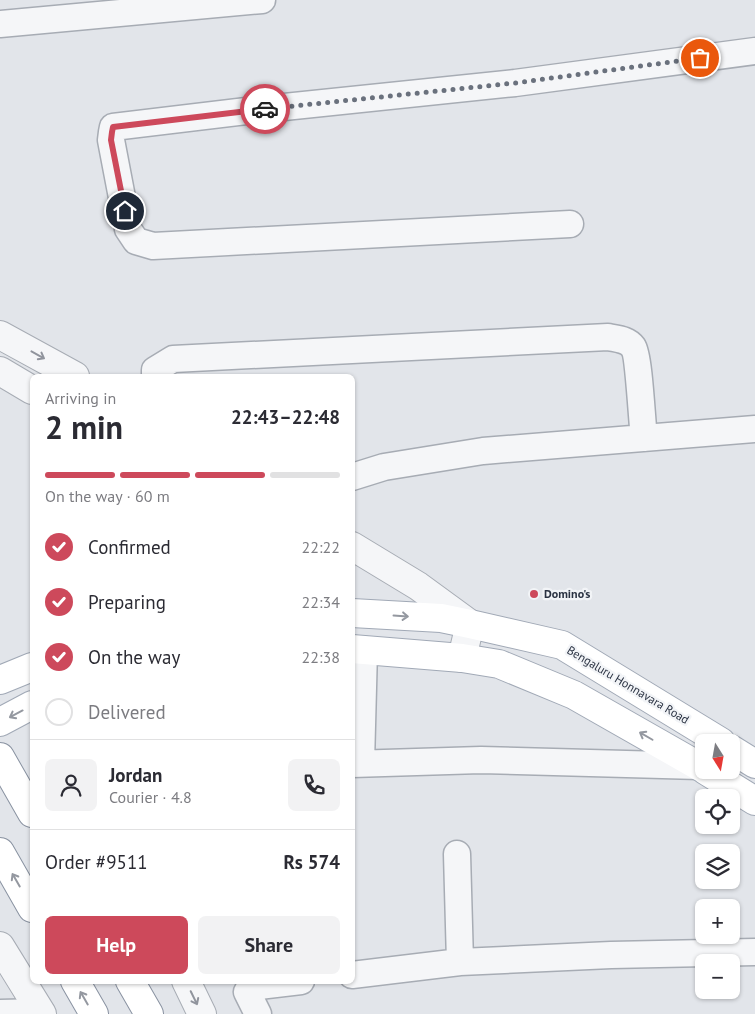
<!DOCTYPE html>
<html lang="en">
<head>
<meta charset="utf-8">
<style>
  :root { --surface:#fff; --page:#f2f2f3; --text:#2b2b33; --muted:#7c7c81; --line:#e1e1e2; --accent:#cd495b }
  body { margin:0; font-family:"PT Sans",sans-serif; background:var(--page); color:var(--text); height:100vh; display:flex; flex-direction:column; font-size:19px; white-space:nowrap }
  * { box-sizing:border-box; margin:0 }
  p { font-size:16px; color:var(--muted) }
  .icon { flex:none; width:28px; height:28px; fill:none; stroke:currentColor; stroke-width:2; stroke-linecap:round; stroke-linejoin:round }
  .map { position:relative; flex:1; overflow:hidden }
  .drawer { position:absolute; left:30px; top:374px; width:325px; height:610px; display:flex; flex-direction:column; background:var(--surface); border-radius:8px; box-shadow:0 1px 4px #0004 }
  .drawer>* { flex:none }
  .needle { width:32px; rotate:169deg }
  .controls { position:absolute; left:695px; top:734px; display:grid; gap:10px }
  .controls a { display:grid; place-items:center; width:45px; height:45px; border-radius:8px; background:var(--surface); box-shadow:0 1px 4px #0004; font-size:25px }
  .pin { position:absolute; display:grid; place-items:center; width:42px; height:42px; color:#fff; margin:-21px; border:2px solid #fff; border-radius:50%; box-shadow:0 1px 5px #0007 }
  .courier { position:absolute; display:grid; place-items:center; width:50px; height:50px; margin:-25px; border:4px solid #cd495b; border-radius:50%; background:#fff; color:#222; box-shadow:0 1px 6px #0007 }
  .head em { font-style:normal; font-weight:800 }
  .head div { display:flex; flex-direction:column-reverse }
  .head { display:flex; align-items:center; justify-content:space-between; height:85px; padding:0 15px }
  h1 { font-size:32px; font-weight:800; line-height:38px }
  .bar { display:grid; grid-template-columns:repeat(4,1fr); gap:8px 5px; align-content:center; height:60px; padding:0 15px }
  .bar i { height:6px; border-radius:4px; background:var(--line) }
  .bar .selected { background:var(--accent) }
  .bar p { grid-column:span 4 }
  .line { display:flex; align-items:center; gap:12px; padding:0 15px; border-top:1px solid var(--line) }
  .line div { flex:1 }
  .round { display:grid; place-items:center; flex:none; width:52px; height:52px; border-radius:8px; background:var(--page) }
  ol { padding:0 15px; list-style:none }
  li { display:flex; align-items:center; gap:15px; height:55px }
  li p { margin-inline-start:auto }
  li .icon { padding:5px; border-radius:50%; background:var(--accent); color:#fff; stroke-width:4 }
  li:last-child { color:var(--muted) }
  li i { width:28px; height:28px; border:2px solid var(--line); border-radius:50% }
  .button { display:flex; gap:10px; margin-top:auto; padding:10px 15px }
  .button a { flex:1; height:58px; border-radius:8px; background:var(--accent); color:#fff; font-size:20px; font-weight:800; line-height:58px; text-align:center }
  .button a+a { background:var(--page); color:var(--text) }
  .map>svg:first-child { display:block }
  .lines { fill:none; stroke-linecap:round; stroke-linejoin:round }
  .minor-casing { stroke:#a7acb4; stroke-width:29 }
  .tertiary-casing { stroke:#a7acb4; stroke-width:30 }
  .primary-casing { stroke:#a1a9b6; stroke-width:30 }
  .trunk-casing { stroke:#8992a1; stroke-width:30 }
  .minor { stroke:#f5f6f8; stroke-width:26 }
  .tertiary { stroke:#f5f6f8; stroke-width:28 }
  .primary { stroke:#fff; stroke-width:28 }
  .trunk { stroke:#fff; stroke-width:28 }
  .oneway { stroke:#90949d }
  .oneway2 { stroke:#9498a0 }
  .done { stroke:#6a717d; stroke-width:5; stroke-dasharray:0 9 }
  .route { stroke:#cd495b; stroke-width:6 }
  .poi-dot { fill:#cd495b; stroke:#f2f4f7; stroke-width:2 }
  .labels { text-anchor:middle; stroke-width:4.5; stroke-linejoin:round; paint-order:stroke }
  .poi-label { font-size:12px; font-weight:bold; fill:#2a3242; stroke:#f2f4f7; text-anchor:start }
  .street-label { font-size:12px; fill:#2a3242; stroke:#f2f4f7 }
</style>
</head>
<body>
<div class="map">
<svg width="755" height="1014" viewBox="0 0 755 1014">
  <rect width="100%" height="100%" fill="#e2e5ea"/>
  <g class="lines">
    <g class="minor-casing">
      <path id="minor" d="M0 24 262 0
        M570 224 153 246 136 241 128 229 111 140 112 132 113 127 255 110 515 83 755 51
        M155 376V370L173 359 608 337C617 339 627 339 633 347 639 355 642 423 644 438
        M352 477 384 467 483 451 755 429
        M361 763 364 650
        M352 764 481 760 699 766
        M457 854 460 962
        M352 975 460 962 611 955 755 952
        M0 1013 41 1012
        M258 1014 247 992 249 989 252 987 301 981"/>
    </g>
    <g class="tertiary-casing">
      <path id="tertiary" d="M0 335 75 376
        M0 371 32 390
        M352 546 418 586 470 624 462 658
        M0 946 42 1014
        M186 981 202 1014"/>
    </g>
    <g class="primary-casing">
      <path id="primary" d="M352 613 441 618 470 624 562 645 721 742
        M352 649 462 658 499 664 574 695 704 769
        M0 680 32 667
        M0 722 32 705
        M731 749 755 764
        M705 770 755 801"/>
    </g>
    <g class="trunk-casing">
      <path id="trunk" d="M0 757 32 813
        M0 852 32 908
        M75 981 94 1014
        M130 981 149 1014"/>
    </g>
    <use href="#minor" class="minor"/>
    <use href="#tertiary" class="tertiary"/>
    <use href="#primary" class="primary"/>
    <use href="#trunk" class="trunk"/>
  </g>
  <defs><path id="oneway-shaft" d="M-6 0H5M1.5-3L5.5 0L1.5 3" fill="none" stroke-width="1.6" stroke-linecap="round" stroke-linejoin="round" transform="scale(1.25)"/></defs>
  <g class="oneway">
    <use href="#oneway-shaft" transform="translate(38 355) rotate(29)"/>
    <use href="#oneway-shaft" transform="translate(194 998) rotate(64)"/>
  </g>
  <g class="oneway2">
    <use href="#oneway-shaft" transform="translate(401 616) rotate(4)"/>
    <use href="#oneway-shaft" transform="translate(16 714) rotate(152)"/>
    <use href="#oneway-shaft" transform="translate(646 736) rotate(-150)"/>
    <use href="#oneway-shaft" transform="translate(16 880) rotate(-120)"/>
    <use href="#oneway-shaft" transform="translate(84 998) rotate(-120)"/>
  </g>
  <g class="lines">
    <path class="done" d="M265 109 515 83 700 58"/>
    <path class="route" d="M125 211 111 140 112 132 113 127 265 109"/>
  </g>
  <circle class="poi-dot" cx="534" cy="594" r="5"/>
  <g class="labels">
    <g class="poi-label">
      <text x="544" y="598">Domino's</text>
    </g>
    <g class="street-label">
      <text transform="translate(628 685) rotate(31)" y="4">Bengaluru Honnavara Road</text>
    </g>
  </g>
</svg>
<div class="controls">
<a><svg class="needle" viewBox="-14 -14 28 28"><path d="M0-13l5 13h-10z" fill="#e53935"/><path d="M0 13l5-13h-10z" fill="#7c7c81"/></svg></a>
<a><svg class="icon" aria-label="locate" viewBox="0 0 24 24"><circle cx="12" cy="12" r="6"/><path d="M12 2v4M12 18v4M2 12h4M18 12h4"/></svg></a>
<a><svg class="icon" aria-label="layers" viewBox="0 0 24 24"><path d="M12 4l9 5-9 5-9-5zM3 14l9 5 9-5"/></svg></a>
<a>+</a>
<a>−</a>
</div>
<div class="pin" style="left:700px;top:58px;background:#ea580c"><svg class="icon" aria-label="bag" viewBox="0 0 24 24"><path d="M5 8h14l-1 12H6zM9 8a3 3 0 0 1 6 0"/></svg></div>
<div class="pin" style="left:125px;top:211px;background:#1f2937"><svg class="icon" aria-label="home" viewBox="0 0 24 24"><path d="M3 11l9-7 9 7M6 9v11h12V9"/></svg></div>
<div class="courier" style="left:265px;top:109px"><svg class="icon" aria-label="car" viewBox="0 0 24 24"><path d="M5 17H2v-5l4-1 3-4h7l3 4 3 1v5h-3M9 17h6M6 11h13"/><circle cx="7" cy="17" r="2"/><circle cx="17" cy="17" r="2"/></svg></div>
<section class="drawer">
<div class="head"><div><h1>2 min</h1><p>Arriving in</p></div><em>22:43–22:48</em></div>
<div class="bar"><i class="selected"></i><i class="selected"></i><i class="selected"></i><i></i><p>On the way · 60 m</p></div>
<ol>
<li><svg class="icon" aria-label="check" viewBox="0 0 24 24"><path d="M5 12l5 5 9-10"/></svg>Confirmed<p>22:22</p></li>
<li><svg class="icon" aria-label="check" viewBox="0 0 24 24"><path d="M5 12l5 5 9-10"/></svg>Preparing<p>22:34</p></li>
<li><svg class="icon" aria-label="check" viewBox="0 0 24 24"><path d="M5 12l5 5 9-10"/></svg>On the way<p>22:38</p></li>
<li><i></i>Delivered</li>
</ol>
<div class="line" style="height:90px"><a class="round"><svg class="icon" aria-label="person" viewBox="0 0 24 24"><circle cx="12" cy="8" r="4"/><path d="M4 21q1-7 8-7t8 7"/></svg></a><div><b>Jordan</b><p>Courier · 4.8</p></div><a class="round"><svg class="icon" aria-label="phone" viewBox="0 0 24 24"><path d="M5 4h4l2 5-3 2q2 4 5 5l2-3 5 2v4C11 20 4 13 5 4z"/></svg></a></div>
<div class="line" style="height:65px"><div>Order #9511</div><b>Rs 574</b></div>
<div class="button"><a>Help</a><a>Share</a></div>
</section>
</div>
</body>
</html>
